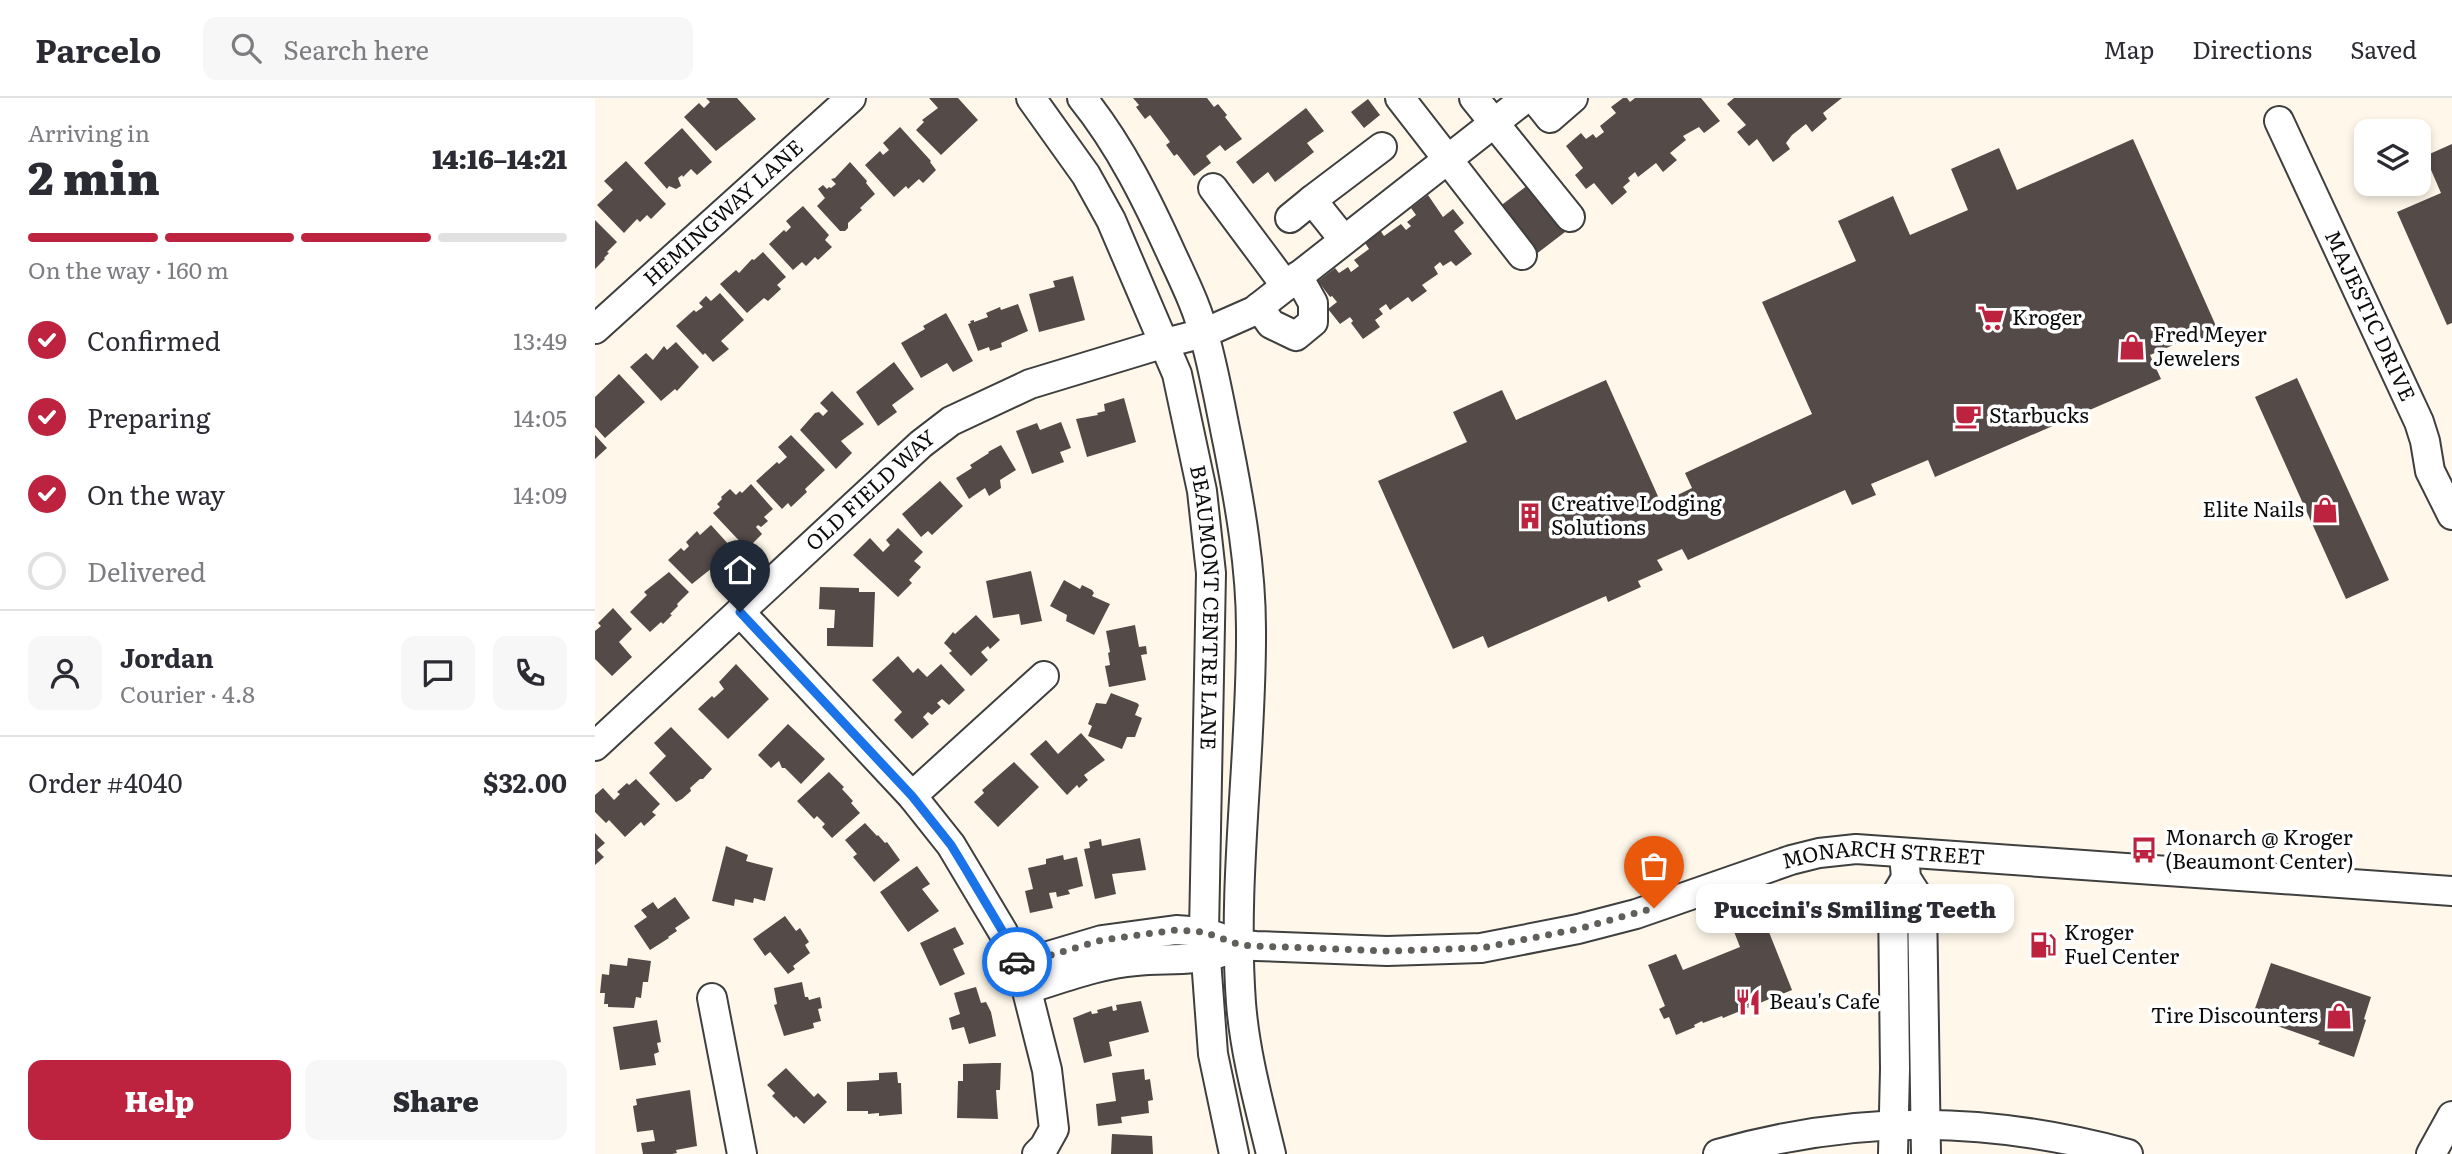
<!DOCTYPE html>
<html lang="en">
<head>
<meta charset="utf-8">
<style>
  :root { --surface:#fff; --page:#f7f7f7; --text:#2b2b33; --muted:#7c7c81; --line:#e1e1e2; --accent:#bd223f }
  body { margin:0; font-family:Literata,serif; background:var(--page); color:var(--text); height:100vh; display:flex; flex-direction:column; font-size:26px; white-space:nowrap }
  * { box-sizing:border-box; margin:0 }
  p { font-size:23px; color:var(--muted) }
  .icon { flex:none; width:38px; height:38px; fill:none; stroke:currentColor; stroke-width:2; stroke-linecap:round; stroke-linejoin:round }
  .map { position:relative; flex:1; overflow:hidden }
  .panel { display:flex; flex-direction:column; background:var(--surface); width:595px }
  .panel>* { flex:none }
  .buttons { position:absolute; left:1759px; top:21px; display:grid; gap:14px }
  .buttons a { display:grid; place-items:center; width:77px; height:77px; border-radius:14px; background:var(--surface); box-shadow:0 4px 10px #0003; font-size:35px }
  .pin { position:absolute; display:grid; place-items:center; width:60px; height:60px; color:#fff; margin:-72px -30px; border-radius:50% 50% 50% 0; rotate:-45deg; box-shadow:0 0 7px #0007 }
  .pin .icon { rotate:45deg }
  .courier { position:absolute; display:grid; place-items:center; width:70px; height:70px; margin:-35px; border:5px solid #1a73e8; border-radius:50%; background:#fff; color:#222; box-shadow:0 2px 9px #0007 }
  .bubble { position:absolute; height:49px; border-radius:14px; background:var(--surface); box-shadow:0 4px 10px #0003; font-size:23px; font-weight:800; line-height:49px; text-align:center }
  .head em { font-style:normal; font-weight:800 }
  .head div { display:flex; flex-direction:column-reverse }
  .head { display:flex; align-items:center; justify-content:space-between; height:119px; padding:0 28px }
  h1 { font-size:46px; font-weight:800; line-height:52px }
  .bar { display:grid; grid-template-columns:repeat(4,1fr); gap:10px 7px; align-content:center; height:84px; padding:0 28px }
  .bar i { height:9px; border-radius:5px; background:var(--line) }
  .bar .on { background:var(--accent) }
  .bar p { grid-column:span 4 }
  .line { display:flex; align-items:center; gap:18px; padding:0 28px; border-top:2px solid var(--line) }
  .line div { flex:1 }
  .round { display:grid; place-items:center; flex:none; width:74px; height:74px; border-radius:14px; background:var(--page) }
  ol { padding:0 28px; list-style:none }
  li { display:flex; align-items:center; gap:21px; height:77px }
  li p { margin-inline-start:auto }
  li .icon { padding:7px; border-radius:50%; background:var(--accent); color:#fff; stroke-width:4 }
  li:last-child { color:var(--muted) }
  li i { width:38px; height:38px; border:4px solid var(--line); border-radius:50% }
  .button { display:flex; gap:14px; margin-top:auto; padding:14px 28px }
  .button a { flex:1; height:80px; border-radius:14px; background:var(--accent); color:#fff; font-size:28px; font-weight:800; line-height:80px; text-align:center }
  .button a+a { background:var(--page); color:var(--text) }
  header { display:flex; align-items:center; gap:42px; box-sizing:border-box; height:98px; padding:0 35px; background:var(--surface); border-bottom:2px solid var(--line) }
  header strong { font-size:33px }
  nav { display:flex; gap:38px; margin-inline-start:auto; font-size:24px }
  .search { width:490px; height:63px; background:var(--page); display:flex; align-items:center; gap:18px; box-sizing:border-box; padding:0 24px; border-radius:14px; color:var(--muted); font-size:26px }
  main { display:flex; flex:1; min-height:0 }
  .map>svg:first-child { display:block }
  .building { fill:#544b48 }
  .lines { fill:none; stroke-linecap:round; stroke-linejoin:round }
  .minor-casing { stroke:#3f3f3f; stroke-width:32 }
  .minor { stroke:#fff; stroke-width:28 }
  .done { stroke:#615f5a; stroke-width:7; stroke-dasharray:0 12.6 }
  .route { stroke:#1a73e8; stroke-width:9 }
  .labels { text-anchor:middle; stroke-width:7; stroke-linejoin:round; paint-order:stroke }
  .street-label { font-size:21px; fill:#0c0c0c; stroke:#fff }
  .poi-label { font-size:21px; fill:#0c0c0c; stroke:#fff; text-anchor:start }
</style>
</head>
<body>
<header>
<strong>Parcelo</strong>
<div class="search"><svg class="icon" aria-label="search" viewBox="0 0 24 24"><circle cx="10" cy="10" r="6"/><path d="M15 15l6 6"/></svg>Search here</div>
<nav><a>Map</a><a>Directions</a><a>Saved</a></nav>
</header>
<main>
<section class="panel">
<div class="head"><div><h1>2 min</h1><p>Arriving in</p></div><em>14:16–14:21</em></div>
<div class="bar"><i class="on"></i><i class="on"></i><i class="on"></i><i></i><p>On the way · 160 m</p></div>
<ol>
<li><svg class="icon" aria-label="check" viewBox="0 0 24 24"><path d="M5 12l5 5 9-10"/></svg>Confirmed<p>13:49</p></li>
<li><svg class="icon" aria-label="check" viewBox="0 0 24 24"><path d="M5 12l5 5 9-10"/></svg>Preparing<p>14:05</p></li>
<li><svg class="icon" aria-label="check" viewBox="0 0 24 24"><path d="M5 12l5 5 9-10"/></svg>On the way<p>14:09</p></li>
<li><i></i>Delivered</li>
</ol>
<div class="line" style="height:126px"><a class="round"><svg class="icon" aria-label="person" viewBox="0 0 24 24"><circle cx="12" cy="8" r="4"/><path d="M4 21q1-7 8-7t8 7"/></svg></a><div><b>Jordan</b><p>Courier · 4.8</p></div><a class="round"><svg class="icon" aria-label="chat" viewBox="0 0 24 24"><path d="M4 5h16v11H9l-5 4z"/></svg></a><a class="round"><svg class="icon" aria-label="phone" viewBox="0 0 24 24"><path d="M5 4h4l2 5-3 2q2 4 5 5l2-3 5 2v4C11 20 4 13 5 4z"/></svg></a></div>
<div class="line" style="height:91px"><div>Order #4040</div><b>$32.00</b></div>
<div class="button"><a>Help</a><a>Share</a></div>
</section>
<div class="map">
<svg width="1857" height="1056" viewBox="0 0 1857 1056">
  <rect width="100%" height="100%" fill="#fff8ea"/>
  <path class="building" d="M111 0H142L161 21 121 53 89 19 104 5 109 10 115 4Z
    M334 0H363L383 22 346 57 321 32 329 24 327 22 343 10Z
    M538 0H612L619 9 623 6 632 17 630 19 647 41 630 53 625 47 611 58 616 65 599 78 582 56 579 58 571 47 575 44 555 17 550 21 541 9 544 7Z
    M1028 0H1032L1035 4 1040 0H1106L1125 23 1109 35 1104 29 1088 38 1091 42 1075 55 1082 62 1068 74 1061 65 1043 79 1040 74 1033 80 1035 83 1028 89 1032 94 1017 107 999 85 991 91 980 77 988 70 971 48 986 35 991 41 998 36 1001 40 1009 34 1005 28 1021 15 1016 9Z
    M1139 0H1247L1228 15 1232 21 1217 34 1211 26 1197 37 1191 45 1195 51 1178 64 1162 41 1154 48 1142 34 1151 27 1132 6Z
    M773 1 785 17 769 30 756 14Z
    M711 10 729 33 712 45 719 54 680 84 673 74 658 86 641 64Z
    M305 29 336 63 335 64 341 72 328 85 324 81 313 91 311 88 299 99 270 67 285 53 288 57 294 52 288 45Z
    M87 30 117 64 102 77 96 71 88 79 87 77 83 80 86 88 81 91 74 88 72 91 49 65Z
    M1538 41 1625 237 1608 244 1604 236 1555 257 1566 281 1340 379 1333 362 1276 386 1281 397 1257 407 1250 392 1093 462 1087 451 1062 462 1068 472 1043 483 1046 489 1013 504 1011 498 893 550 888 538 858 551 783 383 872 344 858 314 907 292 921 322 1011 282 1066 405 1097 390 1090 375 1217 316 1167 204 1261 163 1243 123 1298 98 1315 137 1373 112 1356 71 1404 50 1422 92Z
    M1857 46V225L1852 227 1802 114 1846 95 1830 58Z
    M31 63 71 106 56 121 52 117 45 124 42 121 29 135 2 107 18 92 9 83Z
    M255 64 272 83 271 85 280 96 265 110 267 112 253 125V130L250 133H245L222 108 230 100 223 91 228 87 232 91 234 89 236 90 241 86 236 81 240 80Z
    M933 87 970 134 940 157 904 109Z
    M833 97 848 119 858 111 869 125 859 133 877 156 861 168 856 163 848 168 845 164 839 169 843 176 827 187 832 193 817 204 813 199 795 212 791 206 784 211 788 216 780 222 785 229 768 241 756 225 758 223 755 219 745 226 733 211 742 204 737 198 735 199 723 183 740 170 744 175 753 169 756 174 764 168 759 162 774 151 766 139 785 132 789 138 806 126 811 132 816 128 812 124 821 117 816 110Z
    M208 108 234 137 230 142 237 149 223 162 220 159 211 168 207 164 198 172 174 146 189 132 191 134 196 129 191 123Z
    M0 122 22 144 12 154 14 155 9 160 10 161 0 171Z
    M168 154 191 179 182 187 186 191 173 203 169 200 152 215 125 186 141 172 144 175 157 161 159 162Z
    M478 178 490 222 444 234 434 196 460 189 458 183Z
    M125 195 149 222 126 243 134 251 118 264 110 255 108 257 81 228 99 212 101 214 108 209 104 205 111 198 116 203Z
    M423 206 433 233 406 245 407 249 395 253 394 249 383 253 373 226 376 225 375 223 379 222V224L393 219 391 215 405 209 406 212Z
    M351 215 378 263 358 274 352 265 326 280 306 245 330 231 328 228Z
    M81 244 104 269 82 293 80 291 66 303 35 269 51 255 58 262 69 248 72 252Z
    M299 264 319 291 297 307 302 314 283 328 261 294Z
    M24 276 50 304 10 340 0 329V299Z
    M1702 280 1794 482 1751 501 1660 299Z
    M237 293 269 326 246 343 257 355 241 371 205 332 220 315 224 314 228 318 233 313 225 305Z
    M529 300 541 344 492 359 481 321 503 317 502 315 510 313 509 306Z
    M466 324 476 350 465 354 469 364 437 376 421 333 442 325 445 332Z
    M0 337 12 350 0 361Z
    M196 337 230 372 210 391 212 394 196 409 193 405 187 411 161 383 182 364 184 366 192 359 183 349Z
    M406 347 421 372 405 382 406 390 394 398 390 390 374 401 361 380 377 370 375 367 394 355 393 354Z
    M345 383 368 408 337 437 333 433 326 439 307 416Z
    M156 386 178 411 169 419 173 423 166 429 163 427 161 429 167 436 152 451 118 415 125 409 122 406 127 401 126 399 135 391 141 397 145 393 147 395Z
    M116 427 145 459 129 474 122 466 97 486 73 462 86 450 89 453 94 448 91 444 102 433 105 437Z
    M303 430 328 454 319 463 326 469 314 482 317 485 303 499 258 457 275 440 288 454 295 447 291 442Z
    M436 473 447 523 426 527 424 516 398 520 391 483Z
    M74 474 94 494 82 506 83 508 75 516 77 517 68 526 66 524 55 534 35 514 52 497 49 494Z
    M469 482 485 491 487 487 497 492 499 495 497 498 515 506 499 537 471 523 472 517 455 508Z
    M225 489 264 490V494H280L278 549 232 548V530H239L240 512 224 511Z
    M18 510 37 531 24 544 37 559 17 578 0 561V533L6 528 3 525Z
    M381 517 405 542 395 551 393 548 386 554 393 562 376 578 354 555 357 553 349 545 358 534 360 536Z
    M540 527 544 549 551 548 552 556 546 557 551 582 514 589 510 568 515 567 513 555 515 554 511 533Z
    M303 558 318 575 323 570 332 579 346 566 370 592 354 607 347 601 342 605 346 609 337 617 333 614 328 619 334 626 317 641 299 622 307 614 277 582Z
    M141 566 174 601 133 641 103 611 117 598 119 600 129 591 124 584Z
    M516 595 542 605 544 607 540 617 547 620 540 639H532L527 651 493 638 497 628 493 626 501 605 511 606Z
    M193 626 230 661 206 686 190 670H187L184 663 176 670 163 657Z
    M76 629 117 671 108 681H105L95 690 96 693 87 701 81 704 54 675 71 658 59 645Z
    M486 635 510 662 489 677 493 682 484 690 482 687 472 697 435 656 451 642 463 656Z
    M419 664 444 689 403 729 379 704 389 695 387 692Z
    M234 674 249 689 247 691 258 703 256 705 265 715 237 740 227 729 230 726 222 718 219 721 202 703Z
    M41 681 65 706 57 714 61 717 49 728 46 724 30 739 14 722 11 725 0 714V697L8 690 19 702 25 696 22 694 32 685 34 687Z
    M270 725 282 738 283 737 290 745 292 744 305 762 279 784 258 759 262 756 250 742Z
    M0 735 10 745 2 752 9 759 0 767Z
    M545 740 551 772 517 776 521 796 500 801 489 751 495 750 494 744 506 741 507 748Z
    M131 748 153 757 151 763 178 770 170 803 159 800 158 805 140 801 139 808 117 803Z
    M468 757 469 762 482 759 488 788 473 792 475 796 462 799 461 794 454 795 458 810 435 815 430 793 438 791 433 770 451 766V761Z
    M322 768 335 786 327 791 344 813 313 834 285 794Z
    M80 799 95 820 80 830 82 833 73 839 74 840 55 852 39 828 52 819 46 812 58 804 63 811Z
    M190 818 201 833 205 830 214 844 210 847 215 855 198 868 200 871 193 876 175 854 170 858 158 841Z
    M1168 819 1197 892 1128 920 1127 918 1108 925 1107 923 1099 927 1100 929 1081 937 1074 919 1069 921 1064 911 1070 908 1053 867 1081 856 1088 872 1145 849 1138 831Z
    M360 829 369 846 358 851 370 876 345 888 325 845Z
    M33 860 56 863 53 884H48L46 900 41 899 39 910 13 909V906H9L10 895H5L7 876 14 877 15 866 32 868Z
    M1676 865 1776 899 1769 921 1771 922 1759 959 1723 946 1725 943 1657 919Z
    M207 884 210 899H213L214 902 225 899 227 910 223 911 226 923 218 925 219 930 189 938 179 907 182 906 179 890Z
    M381 889 386 905 391 904 396 914 401 938 374 946 369 929 357 932 354 920 365 916 359 895Z
    M546 903 554 934 514 944 517 958 489 965 478 920 496 913 497 916 503 915 502 912 517 908 518 913 522 912 521 907Z
    M62 922 66 944 62 945 64 954 59 956 61 967 25 972 18 929Z
    M399 965H406L405 992H401L403 1021 362 1020 363 983H368V966Z
    M191 970 219 999 223 995 232 1004 209 1026 201 1018 199 1020 177 998 180 995 172 987Z
    M549 971 550 982 555 981 558 1002 553 1003 554 1015 526 1019 527 1025 503 1028 501 1006 521 1003 517 975Z
    M302 974 303 985H306L307 1016 284 1018V1015L273 1016V1013H252V984L284 982V975Z
    M95 992 102 1048 81 1052 82 1055 77 1056H48L46 1045 60 1043 58 1032 42 1034 38 1008 42 1007 41 1001Z
    M517 1036 557 1038 558 1056H516Z"/>
  <g class="lines">
    <g class="minor-casing">
      <g id="minor">
        <path id="s1" d="M436 0 491 77 516 122 582 276 607 393 616 475 609 834 618 956 639 1056"/>
        <path d="M487 0C525 47 552 102 577 157 590 185 604 213 611 244 620 277 626 312 633 346 645 407 656 469 656 531 657 655 637 781 646 905 650 956 664 1006 676 1056"/>
        <path d="M805 0 927 157"/>
        <path d="M879 0 975 119"/>
        <path d="M939 0 955 20 978 0"/>
        <path id="s2" d="M1684 23 1824 324 1830 343 1835 373 1857 417"/>
        <path d="M618 90 691 188"/>
        <path d="M717 102 787 49"/>
        <path d="M695 120 717 102 749 142"/>
        <path d="M664 209 676 226 701 238 718 224V205L703 178"/>
        <path id="s3" d="M0 231 256 0"/>
        <path d="M145 514 317 698 356 747 408 834 429 881 452 972 459 1031 449 1049 442 1056"/>
        <path id="s4" d="M0 648 326 346 356 323 435 286 570 245 609 235 659 213 931 0"/>
        <path d="M317 698 449 578"/>
        <path d="M1309 756 1311 780 1327 805 1331 1056"/>
        <path id="s5" d="M423 867 507 842 581 832 609 834 645 847 661 848 792 853 886 850 983 831 1041 816 1196 762 1224 755 1261 751 1857 793"/>
        <path d="M432 891C468 880 504 866 541 863 570 860 600 864 627 854"/>
        <path d="M117 900 147 1056"/>
        <path d="M1123 1056C1263 1016 1393 1018 1533 1056"/>
        <path d="M1298 1056 1300 971 1298 802 1311 780"/>
        <path d="M1836 1056 1857 1018"/>
      </g>
    </g>
    <use href="#minor" class="minor"/>
  </g>
  <g class="lines">
    <path class="done" d="M422 864 423 867 507 842 581 832 609 834 645 847 661 848 792 853 886 850 983 831 1059 810"/>
    <path class="route" d="M145 514 317 698 356 747 370 770 408 834 422 864"/>
  </g>
  <defs>
    <g id="supermarket-bare" transform="scale(2.1)"><path d="M-6-5.5h2.5l.6 2H6L4.5 2H-2.5L-4.4-4H-6ZM-1.5 3.2a1.3 1.3 0 1 0 .1 0ZM3 3.2a1.3 1.3 0 1 0 .1 0Z" fill="#bd223f" stroke="#fff" stroke-width="2.5" paint-order="stroke"/></g>
    <g id="shop-bare" transform="scale(2.1)"><path d="M-5-2.5h2.3a2.7 3.5 0 0 1 5.4 0H5L5.5 6h-11ZM-1.5-2.5h3a1.5 2.3 0 0 0-3 0Z" fill="#bd223f" stroke="#fff" stroke-width="2.5" paint-order="stroke"/></g>
    <g id="cafe-bare" transform="scale(2.1)"><path d="M-5.5-4.5H6V0H3Q3 3.5 0 3.5H-2.5Q-5.5 3.5-5.5 0ZM3-3.2v2h1.7v-2ZM-6 4.5H4V6H-6Z" fill="#bd223f" stroke="#fff" stroke-width="2.5" paint-order="stroke"/></g>
    <g id="building-bare" transform="scale(2.1)"><path d="M-4-6H4V6H1V3H-1V6H-4ZM-2.5-4.3h1.7v1.8h-1.7ZM.8-4.3h1.7v1.8H.8ZM-2.5-1h1.7V.8h-1.7ZM.8-1h1.7V.8H.8Z" fill="#bd223f" stroke="#fff" stroke-width="2.5" paint-order="stroke"/></g>
    <g id="bus-bare" transform="scale(2.1)"><path d="M-5-6H5V4H4V6H2V4H-2V6H-4V4H-5ZM-3.5-4V0h7V-4ZM-3.5 1.2v1.5H-2V1.2ZM2 1.2v1.5H3.5V1.2Z" fill="#bd223f" stroke="#fff" stroke-width="2.5" paint-order="stroke"/></g>
    <g id="fuel-bare" transform="scale(2.1)"><path d="M-5.5-6h7V0h2V4h1.3V-2.5L3-4.5l.8-.8L6-3V5H2.5V1h-1V6h-7ZM-4.2-4.7v3.2H.2V-4.7Z" fill="#bd223f" stroke="#fff" stroke-width="2.5" paint-order="stroke"/></g>
    <g id="restaurant-bare" transform="scale(2.1)"><path d="M-5-6h1v4h1v-4h1v4h1v-4h1v5L-1.5 .5V6h-2V.5L-5-1ZM5-6V6H3V1.5H1.5Q1.5-4 5-6Z" fill="#bd223f" stroke="#fff" stroke-width="2.5" paint-order="stroke"/></g>
  </defs>
  <g fill-rule="evenodd">
    <use href="#supermarket-bare" x="1396" y="220"/>
    <use href="#shop-bare" x="1537" y="249"/>
    <use href="#cafe-bare" x="1373" y="318"/>
    <use href="#shop-bare" x="1730" y="412"/>
    <use href="#building-bare" x="935" y="418"/>
    <use href="#bus-bare" x="1549" y="752"/>
    <use href="#fuel-bare" x="1448" y="847"/>
    <use href="#restaurant-bare" x="1153" y="904"/>
    <use href="#shop-bare" x="1744" y="918"/>
  </g>
  <g class="labels">
    <g class="street-label">
      <text dy="7" stroke="none"><textPath href="#s3" startOffset="173">HEMINGWAY LANE</textPath></text>
      <text dy="7" stroke="none"><textPath href="#s2" startOffset="215">MAJESTIC DRIVE</textPath></text>
      <text dy="7" stroke="none"><textPath href="#s4" startOffset="376">OLD FIELD WAY</textPath></text>
      <text dy="7" stroke="none"><textPath href="#s1" startOffset="550">BEAUMONT CENTRE LANE</textPath></text>
      <text dy="7" stroke="none"><textPath href="#s5" startOffset="886">MONARCH STREET</textPath></text>
    </g>
    <g class="poi-label">
      <text x="1417" y="227">Kroger</text>
      <text x="1558" y="244">Fred Meyer<tspan x="1558" dy="24">Jewelers</tspan></text>
      <text x="1394" y="325">Starbucks</text>
      <text x="956" y="413">Creative Lodging<tspan x="956" dy="24">Solutions</tspan></text>
      <text x="1709" y="419" text-anchor="end">Elite Nails</text>
      <text x="1570" y="747">Monarch @ Kroger<tspan x="1570" dy="24">(Beaumont Center)</tspan></text>
      <text x="1469" y="842">Kroger<tspan x="1469" dy="24">Fuel Center</tspan></text>
      <text x="1174" y="911">Beau's Cafe</text>
      <text x="1723" y="925" text-anchor="end">Tire Discounters</text>
    </g>
  </g>
</svg>
<div class="buttons">
<a><svg class="icon" aria-label="layers" viewBox="0 0 24 24"><path d="M12 4l9 5-9 5-9-5zM3 14l9 5 9-5"/></svg></a>
</div>
<div class="pin" style="left:1059px;top:810px;background:#ea580c"><svg class="icon" aria-label="bag" viewBox="0 0 24 24"><path d="M5 8h14l-1 12H6zM9 8a3 3 0 0 1 6 0"/></svg></div>
<div class="pin" style="left:145px;top:514px;background:#1f2937"><svg class="icon" aria-label="home" viewBox="0 0 24 24"><path d="M3 11l9-7 9 7M6 9v11h12V9"/></svg></div>
<div class="courier" style="left:422px;top:864px"><svg class="icon" aria-label="car" viewBox="0 0 24 24"><path d="M5 17H2v-5l4-1 3-4h7l3 4 3 1v5h-3M9 17h6M6 11h13"/><circle cx="7" cy="17" r="2"/><circle cx="17" cy="17" r="2"/></svg></div>
<div class="bubble" style="left:1101px;top:786px;width:318px">Puccini's Smiling Teeth</div>
</div>
</main>
</body>
</html>
